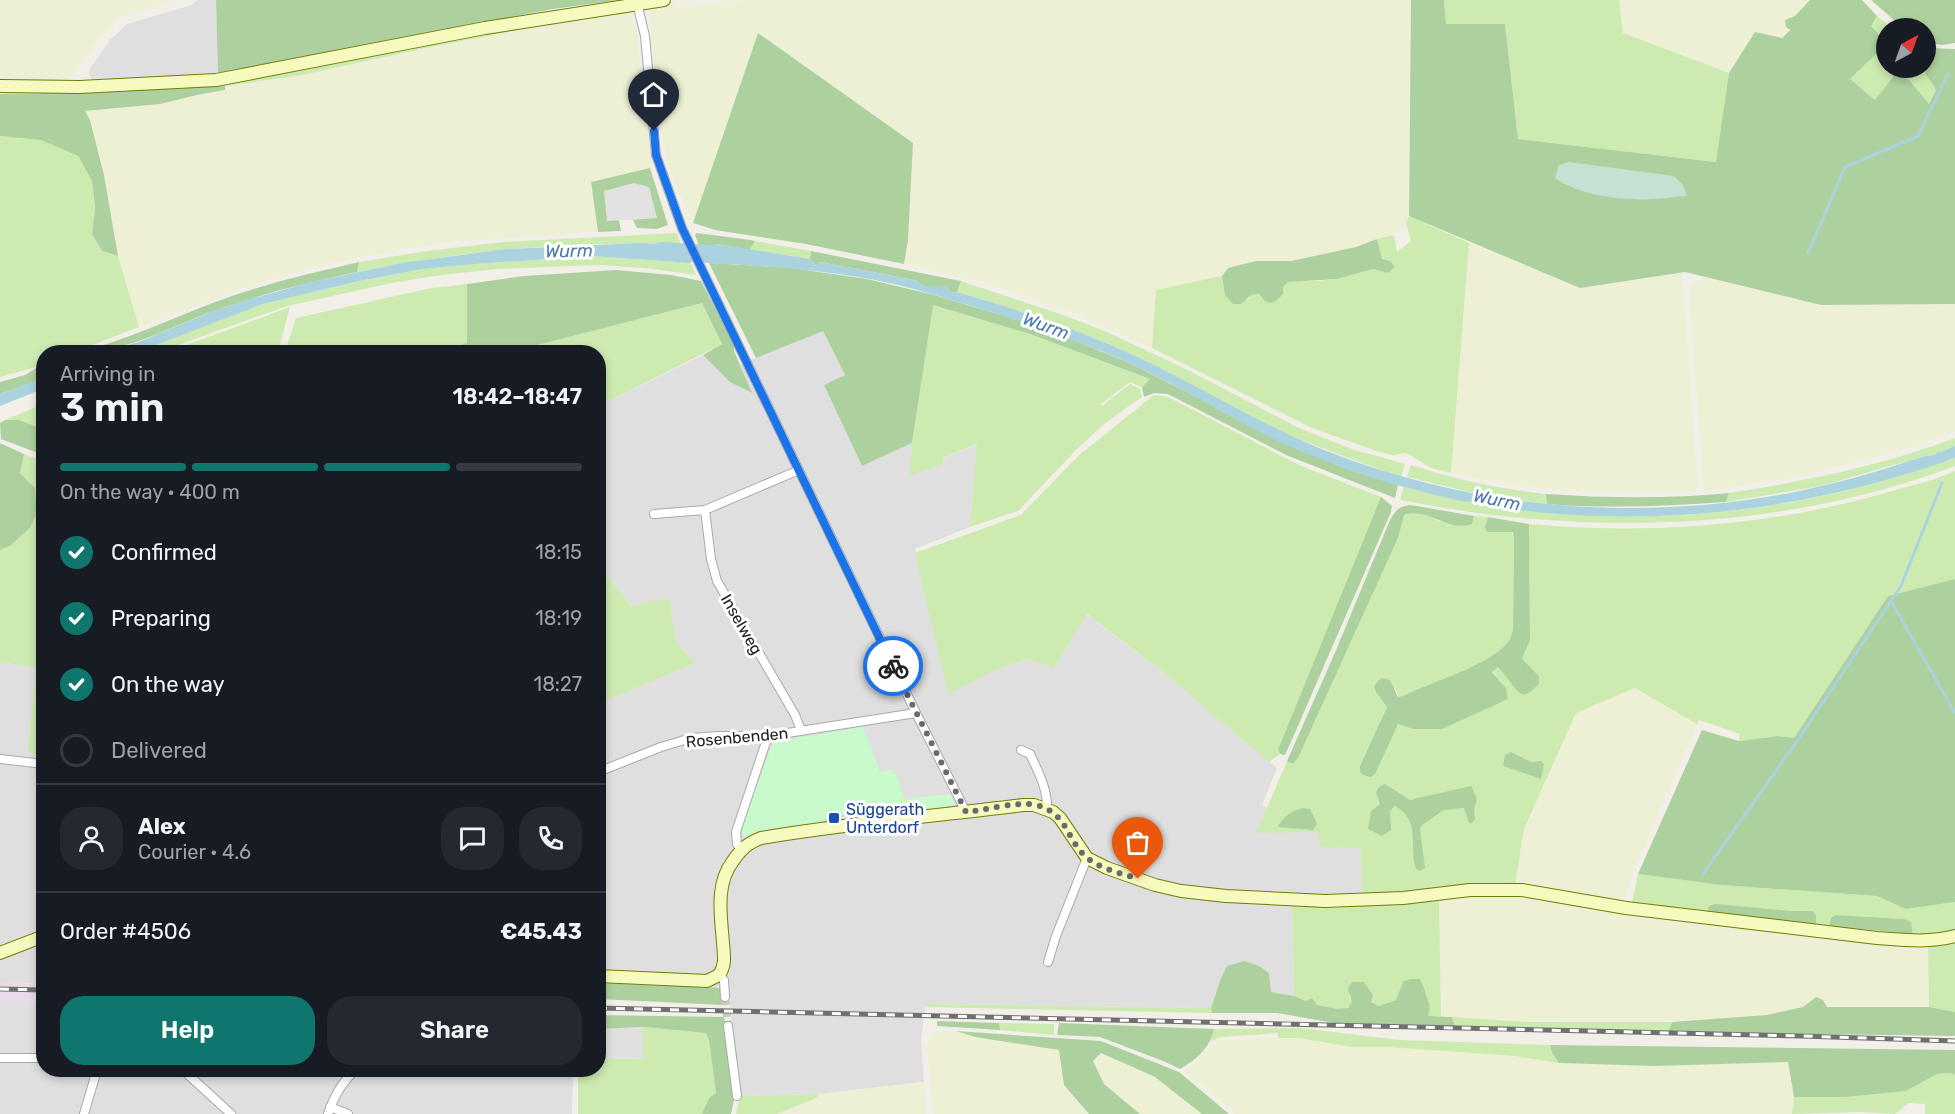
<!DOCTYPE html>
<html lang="en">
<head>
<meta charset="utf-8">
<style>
  :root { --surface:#171b24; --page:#242831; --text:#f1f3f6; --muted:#9ea1a6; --line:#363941; --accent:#0f766e }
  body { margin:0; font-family:Rubik,sans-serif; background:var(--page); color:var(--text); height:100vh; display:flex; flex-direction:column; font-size:22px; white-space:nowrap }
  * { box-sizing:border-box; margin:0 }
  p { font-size:20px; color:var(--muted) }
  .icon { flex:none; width:33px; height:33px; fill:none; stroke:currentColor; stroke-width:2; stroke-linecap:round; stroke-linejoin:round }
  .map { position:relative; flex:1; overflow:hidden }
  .panel { position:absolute; left:36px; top:345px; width:570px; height:732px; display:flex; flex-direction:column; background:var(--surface); border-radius:24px; box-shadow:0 3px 9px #0003 }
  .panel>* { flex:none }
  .needle { width:39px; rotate:41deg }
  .buttons { position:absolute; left:1876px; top:18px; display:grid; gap:12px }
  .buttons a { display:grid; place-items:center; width:60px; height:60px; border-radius:50%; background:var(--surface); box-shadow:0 3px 9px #0003; font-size:30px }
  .pin { position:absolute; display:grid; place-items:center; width:51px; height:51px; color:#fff; margin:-62px -26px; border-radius:50% 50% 50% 0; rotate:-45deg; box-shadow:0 0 6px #0007 }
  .pin .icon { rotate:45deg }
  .courier { position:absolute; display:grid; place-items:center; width:60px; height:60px; margin:-30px; border:4px solid #1a73e8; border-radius:50%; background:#fff; color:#222; box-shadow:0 2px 8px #0007 }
  .head em { font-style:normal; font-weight:600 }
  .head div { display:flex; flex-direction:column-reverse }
  .head { display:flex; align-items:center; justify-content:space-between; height:102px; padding:0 24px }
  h1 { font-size:39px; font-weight:600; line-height:45px }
  .bar { display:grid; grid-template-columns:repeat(4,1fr); gap:9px 6px; align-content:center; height:72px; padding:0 24px }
  .bar i { height:8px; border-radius:4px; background:var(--line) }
  .bar .selected { background:var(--accent) }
  .bar p { grid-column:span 4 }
  .line { display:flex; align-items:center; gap:15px; padding:0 24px; border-top:2px solid var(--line) }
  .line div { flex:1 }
  .round { display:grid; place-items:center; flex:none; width:63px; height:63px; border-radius:24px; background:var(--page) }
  ol { padding:0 24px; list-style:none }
  li { display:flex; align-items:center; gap:18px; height:66px }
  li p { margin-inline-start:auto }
  li .icon { padding:6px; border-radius:50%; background:var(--accent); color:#fff; stroke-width:4 }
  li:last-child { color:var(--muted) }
  li i { width:33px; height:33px; border:3px solid var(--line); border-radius:50% }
  .action { display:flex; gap:12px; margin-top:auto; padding:12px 24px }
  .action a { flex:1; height:69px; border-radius:24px; background:var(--accent); color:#fff; font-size:24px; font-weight:600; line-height:69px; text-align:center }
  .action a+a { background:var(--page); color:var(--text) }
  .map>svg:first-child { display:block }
  .residential { fill:#e0dfdf }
  .industrial { fill:#ebdbe8 }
  .farmland { fill:#eef0d5 }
  .grass { fill:#cdebb0 }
  .forest { fill:#add19e }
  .wetland { fill:#c6e0d4 }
  .park { fill:#c8facc }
  .parking { fill:#e2e2e2 }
  .water { fill:#aad3df }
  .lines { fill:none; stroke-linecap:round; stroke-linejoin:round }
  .stream { stroke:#aad3df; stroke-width:3 }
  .river { stroke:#aad3df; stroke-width:18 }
  .street-tunnel { stroke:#c8c6c1; stroke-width:8; stroke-dasharray:8 4; stroke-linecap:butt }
  .street-casing { stroke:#a9a9a9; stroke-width:10 }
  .secondary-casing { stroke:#707d05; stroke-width:14 }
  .street { stroke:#fff; stroke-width:8 }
  .secondary { stroke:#f7fabf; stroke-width:12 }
  .rail-casing { stroke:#707070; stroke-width:5 }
  .rail { stroke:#fff; stroke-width:3; stroke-dasharray:9; stroke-linecap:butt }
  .done { stroke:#6b6a68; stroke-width:6; stroke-dasharray:0 10.8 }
  .route { stroke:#1a73e8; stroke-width:8 }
  .transit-dot { fill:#1a4fb4; stroke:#fff; stroke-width:2 }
  .labels { text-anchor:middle; stroke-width:6; stroke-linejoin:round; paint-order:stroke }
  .street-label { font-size:16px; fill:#222; stroke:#fff }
  .transit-label { font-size:16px; fill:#164399; stroke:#fff; text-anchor:start }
  .water-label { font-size:18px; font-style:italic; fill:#4a7aab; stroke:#fff }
</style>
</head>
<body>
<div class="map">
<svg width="1955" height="1114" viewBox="0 0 1955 1114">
  <rect width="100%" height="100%" fill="#f2efe9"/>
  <path class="residential" d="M197 0H216L218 73 94 84 89 74 90 69 110 40 127 24 192 5Z
    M823 331 845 376 824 385 862 466 912 443 909 475 943 464 941 459 978 444 970 527 915 549 948 693 1000 668 1028 659 1054 668 1086 614 1158 668 1277 768 1262 805 1319 832 1320 847H1360L1363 897 1292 895 1294 996 1271 992 1221 978 1211 1008 926 1004 921 1039 924 1082 819 1094 740 1096 728 989 599 983V704L695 663 676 641 669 599 631 606 599 565V406L703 355 730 382 751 393 740 364Z
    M0 662 37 668 27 753 43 755 44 984 0 983Z
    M0 1002H43L44 1070H573L572 1114H0Z
    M643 1027V1059L599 1058 598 1029Z"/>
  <path class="industrial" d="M0 983 43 984V1002H0Z"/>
  <path class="farmland" d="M0 0H177L121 17 103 34 64 85 0 83Z
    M748 0H1411L1409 216 1406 223 1394 235 1356 247 1291 261H1256L1228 268 1222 276 1156 290 1152 348 1070 312 986 283 904 264 908 240 913 143 758 33 693 223 669 167 662 137 649 15 657 6 665 4 674 3 678 7Z
    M1619 0H1810L1795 16 1790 29 1782 38 1755 32 1729 73 1622 33Z
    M628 12 636 26 652 162 650 168 591 182 598 232 466 240 408 248 350 259 303 270 240 289 139 327 118 256 104 175 90 120 85 111 209 94 225 90 226 86 302 75 426 48 569 20Z
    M1469 243 1580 288 1682 273 1698 491 1610 492 1548 490 1451 473Z
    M1705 277 1821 305 1955 304V431L1918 445 1805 475 1704 491 1689 292 1693 284Z
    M1635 688 1697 724 1634 871 1623 903 1515 885 1524 829 1576 713Z
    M1481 895 1528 897 1629 915 1847 941 1928 944 1929 1007H1827L1816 997 1803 1007 1792 1010 1767 1015 1705 1020 1526 1022 1441 1016 1439 900Z
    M940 1031H956L975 1037 1059 1050 1064 1085 1089 1114H933L927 1047 929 1038Z
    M1269 1038H1298L1352 1047H1388L1515 1056 1559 1063 1654 1066 1788 1062 1794 1097 1792 1114H1235L1211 1092 1182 1071 1196 1062 1218 1041Z
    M1101 1053 1155 1077 1202 1114H1140L1104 1084 1093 1061Z
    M924 1082 927 1114H777L816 1098 819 1094Z"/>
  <path class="grass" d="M1444 0H1619L1623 33 1729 73 1717 162 1518 139 1505 24H1446Z
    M623 10 628 12 569 20 426 48 302 75 226 86 225 83 391 50Z
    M1877 16 1892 28H1887V68H1924L1925 73 1936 90 1929 105 1909 80 1875 100 1850 79 1886 43 1871 26Z
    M0 136 41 140 78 156 92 181 95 208 92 234 102 251 118 256 139 327 74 352H44L43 365 0 377Z
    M1409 216 1469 243 1451 473 1431 468 1406 453 1393 455 1379 452 1312 428 1152 348 1156 290 1222 276 1225 295 1247 300 1251 295 1259 294 1262 299 1287 282 1296 281H1319L1337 279 1373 269 1388 273 1382 260 1377 239 1394 235 1397 252 1411 241 1406 223Z
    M677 233 681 245C573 240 464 250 357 272L359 262 427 251 504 242Z
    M755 241 811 251 810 259 750 250Z
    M592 256 691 263 696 275 653 269 601 265 497 269 441 275 392 283 287 306 158 352H138L263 304 359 281 422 269 474 264Z
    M961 281 1069 317 1109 333 1188 370 1299 428 1352 449 1405 464 1401 477C1360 462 1318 448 1278 430 1238 411 1200 388 1161 369 1096 336 1027 312 957 292Z
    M467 284V343L431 352H285L296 318 432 288Z
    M702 303 722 344 599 406 598 352H510Z
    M932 305 1030 334 1150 379 1142 387 1130 382 1101 404 1102 406 1130 384 1140 389 1142 397 1108 421 1079 447 1018 511 970 527 977 444 942 458 943 464 909 476 912 443Z
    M290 307 278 352H167Z
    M1154 395 1168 397 1299 465 1381 497 1392 506 1296 731 1285 755 1280 754 1269 762 1158 668 1087 614 1054 668 1028 659 1000 668 948 694 915 553 1021 515 1078 456Z
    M43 404V429L19 420H5Z
    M1955 438V446L1935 455 1925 456 1821 486 1726 502 1729 493C1806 481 1881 466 1955 438Z
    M24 454 43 461V755L27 753 37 668 0 662V550L10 546 30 528 37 513 35 489 20 473Z
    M1955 458V466C1824 516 1674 531 1535 519 1489 516 1444 508 1400 500L1404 487C1450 498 1496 503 1543 508 1578 512 1613 517 1648 516 1752 515 1857 493 1955 458Z
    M1411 465C1455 479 1499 489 1546 494L1547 504 1478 494 1407 477Z
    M1955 471V579L1888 596 1794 738 1778 736 1739 741 1740 734 1699 720 1697 724 1635 688 1576 713 1524 829 1515 885 1363 897 1360 848 1320 847 1318 832 1256 833 1287 761 1293 763 1299 756 1398 538 1402 520 1404 515 1422 512 1439 521 1472 524 1474 516 1488 517 1485 527 1512 531 1514 542 1513 629C1512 633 1511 638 1508 642 1490 667 1432 682 1403 696L1399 697 1393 683 1384 678 1379 697 1384 701 1387 707 1360 766 1389 741 1398 724 1413 729 1506 688 1492 671 1498 666 1518 692 1523 695 1529 692 1539 676 1522 660 1530 639 1529 524C1649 535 1770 526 1885 493 1909 486 1933 481 1955 471Z
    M599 565 631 606 669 598 676 641 695 663 599 704Z
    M1638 874 1721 885 1877 896 1906 909 1955 902V932L1941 935 1913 934 1911 922 1904 919 1835 915 1831 918 1829 926 1816 924V916L1813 911 1707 914 1649 906 1632 902Z
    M1439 900 1441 1016H1427L1430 1006 1425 998 1423 985 1403 982 1396 1000 1378 1006 1349 994 1352 1002 1348 1008C1334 1012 1306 1002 1294 996L1292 906 1336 908Z
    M1955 942V1012L1929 1007 1928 944Z
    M926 1004 1211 1008 1212 1013 925 1007Z
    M1452 1017 1526 1022H1672L1668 1032 1455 1026Z
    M999 1023 1054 1024V1035L1000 1030Z
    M643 1027 707 1033 709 1040 716 1093 709 1098 702 1114H578V1070H598L599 1058 643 1059Z
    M1300 1028 1400 1040 1550 1045 1552 1053 1559 1063 1515 1056 1388 1047H1352L1298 1038H1278V1033L1222 1037 1211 1041 1214 1029Z
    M1951 1073 1955 1075V1114H1925V1104L1909 1103 1895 1114 1861 1112 1792 1114 1794 1097H1845L1906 1091 1937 1074Z
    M819 1094 816 1098 777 1114H736L740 1096Z"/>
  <path class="forest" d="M216 0H619L553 9 218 73Z
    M1411 0H1444L1446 24H1505L1518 139 1716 162 1729 73 1755 32 1782 38 1790 30 1786 27 1785 20 1795 16 1810 0H1862L1877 16 1871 26 1887 43 1850 79 1875 100 1896 73 1909 80 1929 104 1936 90 1925 73 1926 48 1955 49V304L1821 305 1685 272 1580 288 1409 216Z
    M1871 0H1955V43L1942 45 1926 42V28H1903Z
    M758 33 913 143 908 240 904 264 806 244 715 230 693 223Z
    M225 83V90L197 95 160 104 85 111 90 120 104 175 118 256 102 251 92 234 95 208 92 181 78 156 41 140 0 136V94L116 92Z
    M650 168 668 225 657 229 637 228 633 220 657 217 607 221 619 220 621 231 598 232 591 182Z
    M697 233 751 240 755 241 750 250 716 244C711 249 708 250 700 248L695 235Z
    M1377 239 1382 259 1390 261 1395 267 1388 273 1373 269 1337 279 1288 282 1283 287V294C1273 305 1267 306 1259 294L1251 295 1241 304H1233L1225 295 1222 276 1228 268 1256 261H1291L1356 247Z
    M811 251 961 281 957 292 951 293 946 286H924L914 280 820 262 816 265 810 259Z
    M359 262 357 272C308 282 258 295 211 312 168 328 127 352 80 352 127 340 172 318 218 301 264 284 311 273 359 262Z
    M709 263 791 268 867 279 934 295 1042 327 1132 364 1293 447 1398 485 1395 498 1286 455 1168 394 1154 393 1144 397 1142 387 1150 379 1030 334 933 305 912 443 862 466 824 385 845 375 823 331 756 358Z
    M616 270 671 275 701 281 734 345V351L752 393 730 382 703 355 722 344 702 303 510 352H431L467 343V284L524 276Z
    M43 364V378L0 394V382L25 375Z
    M5 420H19L43 429V455L1 439 0 423Z
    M0 443 24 454 20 473 35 488 37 513 30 528 10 546 0 550Z
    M1729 493 1726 502C1666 506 1607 509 1547 504L1546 494C1607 498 1667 499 1729 493Z
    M1381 497 1392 506 1391 512 1296 730 1285 755 1280 754 1278 750Z
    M1411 505 1474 516 1472 524C1448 533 1428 506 1404 515L1398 538 1299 756 1293 764 1287 761 1334 655 1390 520C1396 510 1399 506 1411 505Z
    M1488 517 1529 524 1530 640 1522 659 1539 676V684L1529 693 1523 695 1518 692 1498 667 1492 672 1506 688 1508 699 1442 729H1413L1398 724 1375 774 1371 777 1363 775 1360 772V766L1387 707 1376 692 1374 686 1380 679C1394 676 1393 689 1398 697L1403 696C1431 682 1491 665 1508 642 1511 638 1512 633 1513 629L1514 542 1513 532H1487L1485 527Z
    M1955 579V902L1906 909 1877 896 1721 885 1638 874 1702 730 1739 741 1778 736 1794 738 1888 596Z
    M1511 752 1531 762 1541 761 1544 764 1541 779 1503 766 1505 755Z
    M1385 784 1410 800 1471 786 1477 798 1474 810 1475 820 1471 824 1469 823 1464 808 1444 810 1422 825 1420 829 1425 868 1420 871 1416 869C1408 844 1422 822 1395 806L1390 811 1391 830 1382 836 1368 829 1371 811 1380 804 1376 792 1379 787Z
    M1303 808 1310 809 1317 824 1313 830 1277 827C1285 816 1290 811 1303 808Z
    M1715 904 1791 911H1813L1816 916V924L1707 914 1709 906Z
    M1835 915 1904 919 1911 922 1913 934 1829 926 1831 918Z
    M1244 961 1259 966 1269 973 1271 992 1294 996 1306 1001 1312 998 1317 1005 1338 1009 1348 1008 1352 1002 1348 988 1352 982H1364L1373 995 1371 1002 1378 1006 1396 1000 1403 982 1410 979H1419C1426 987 1425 997 1430 1006L1428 1016 1452 1017 1455 1026 1340 1024 1277 1013H1212L1211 1008 1221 978 1227 966Z
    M599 983 722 988V1005L599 999Z
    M1816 997 1823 1000 1827 1007H1929L1955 1012V1036L1668 1032 1672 1022 1767 1015 1803 1007Z
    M598 1015 724 1017 735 1095 731 1114H702L709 1098 716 1093 709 1040 706 1033 643 1027 599 1029Z
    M937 1021 999 1023 1000 1030 937 1026Z
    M1059 1023 1214 1029C1210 1048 1196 1060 1180 1069L1163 1061 1100 1037 1057 1035Z
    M956 1031 1101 1041 1179 1072 1229 1114H1202L1155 1077 1101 1053 1093 1061 1104 1084 1140 1114H1089L1064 1085 1059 1050 975 1037Z
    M1550 1045 1955 1050V1075L1951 1073 1937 1074 1906 1091 1846 1097H1794L1788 1062 1654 1066 1559 1063 1552 1053Z"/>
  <path class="wetland" d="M1569 162 1674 176 1683 185 1687 196C1676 196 1665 199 1654 199 1624 201 1580 196 1555 178L1559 165Z"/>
  <path class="park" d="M863 727 880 772 894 769 905 799 950 794 954 803 952 806 882 814 881 811 875 810 874 814H847L809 824 770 828 748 837 744 836 741 828 773 742Z"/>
  <path class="parking" d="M634 183 649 187 657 218 607 221 604 191Z"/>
  <path class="water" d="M638 243 681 245 691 263 592 256 474 264 422 269 359 281 263 304 138 352H100L139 342 211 312 250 299 315 281 402 263 506 249Z
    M716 244 810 259 816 265 820 262 914 280 924 286H946L951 293 957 292C1027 312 1097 336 1162 369 1212 394 1260 423 1312 445 1470 511 1655 526 1822 486 1856 478 1891 467 1925 456L1935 455 1938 451 1941 452 1955 446V458C1780 521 1584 537 1404 487 1367 477 1328 463 1293 448 1237 423 1186 389 1131 364 1079 340 1026 323 972 306 937 296 901 284 864 278 813 269 761 266 709 263L700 248C707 250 711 249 716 244Z
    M43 378V389L0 406V394Z"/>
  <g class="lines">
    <path class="stream" d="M1808 253 1845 167 1918 136 1948 74
      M1891 601 1955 713
      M1703 874 1797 741 1901 586 1942 483"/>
    <path class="river" d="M662 251 727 255"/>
    <path class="street-tunnel" d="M725 997 728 1026"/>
    <g class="street-casing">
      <path id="street" d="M635 0 637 3 645 36 656 155 682 228 916 713 966 812
        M705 510 711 559 717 581 795 715 801 730
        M654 514 705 510 799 470
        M1021 750 1030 754C1038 771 1048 790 1047 809
        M0 759 44 764
        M598 772 661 747 691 738 719 736H768L916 713
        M44 804 42 842 44 883
        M741 849 737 844 736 832 768 736
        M1048 962 1056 936 1087 858
        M719 975 724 980 725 997
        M728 1026 737 1096
        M0 1058H44
        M183 1070 231 1114
        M330 1107 348 1114
        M84 1114 97 1070
        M328 1114C334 1096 342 1082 355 1070"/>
    </g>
    <g class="secondary-casing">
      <path id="secondary" d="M0 86 80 87 216 80 485 28 664 0
        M0 953 44 936
        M598 976 707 981 719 975C726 965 724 955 723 943 721 916 715 884 733 861 741 849 748 843 761 838 848 823 936 816 1023 805H1034L1053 812 1060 818 1087 858 1107 868 1155 885 1181 891 1226 896 1325 901 1403 898 1470 890H1522L1626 908 1877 938C1903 940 1929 943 1955 936"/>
    </g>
    <use href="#street" class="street"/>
    <use href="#secondary" class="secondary"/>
    <g class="rail-casing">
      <path id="rail" d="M0 989 44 990
        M598 1008 1802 1036 1955 1041"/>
    </g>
    <use href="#rail" class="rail"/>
  </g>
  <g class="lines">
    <path class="done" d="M893 666 966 812C986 810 1017 801 1036 805 1068 813 1066 839 1086 857 1100 869 1121 873 1138 879"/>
    <path class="route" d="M654 131 656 155 682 228 893 666"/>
  </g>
  <rect class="transit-dot" x="828" y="812" width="12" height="12" rx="3"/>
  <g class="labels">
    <g class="street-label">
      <text transform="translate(742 624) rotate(60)" y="6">Inselweg</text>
      <text transform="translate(737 737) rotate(-5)" y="6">Rosenbenden</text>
    </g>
    <g class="transit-label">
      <text x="846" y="815">Süggerath<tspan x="846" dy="18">Unterdorf</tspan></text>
    </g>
    <g class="water-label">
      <text transform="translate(569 251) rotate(-1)" y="6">Wurm</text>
      <text transform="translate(1046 326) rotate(20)" y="6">Wurm</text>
      <text transform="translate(1497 500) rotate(11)" y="6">Wurm</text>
    </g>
  </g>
</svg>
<div class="buttons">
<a><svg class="needle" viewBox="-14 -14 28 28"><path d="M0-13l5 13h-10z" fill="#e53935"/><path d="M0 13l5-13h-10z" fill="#9ea1a6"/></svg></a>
</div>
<div class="pin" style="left:1138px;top:879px;background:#ea580c"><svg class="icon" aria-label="bag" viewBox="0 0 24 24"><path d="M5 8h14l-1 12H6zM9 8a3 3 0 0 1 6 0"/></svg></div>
<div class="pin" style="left:654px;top:131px;background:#1f2937"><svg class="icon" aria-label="home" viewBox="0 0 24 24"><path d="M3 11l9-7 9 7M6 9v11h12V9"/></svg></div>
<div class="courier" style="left:893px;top:666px"><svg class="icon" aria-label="bike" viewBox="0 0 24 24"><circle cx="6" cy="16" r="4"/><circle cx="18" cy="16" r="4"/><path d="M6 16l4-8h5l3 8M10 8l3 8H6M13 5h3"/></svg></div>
<section class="panel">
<div class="head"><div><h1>3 min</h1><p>Arriving in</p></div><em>18:42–18:47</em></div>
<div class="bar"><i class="selected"></i><i class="selected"></i><i class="selected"></i><i></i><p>On the way · 400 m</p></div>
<ol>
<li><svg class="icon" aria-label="check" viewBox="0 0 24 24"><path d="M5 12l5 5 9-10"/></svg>Confirmed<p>18:15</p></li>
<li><svg class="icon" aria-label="check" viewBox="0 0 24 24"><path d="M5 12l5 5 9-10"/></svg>Preparing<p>18:19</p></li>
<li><svg class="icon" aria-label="check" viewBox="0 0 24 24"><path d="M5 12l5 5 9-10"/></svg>On the way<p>18:27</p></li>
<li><i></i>Delivered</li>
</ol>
<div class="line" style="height:108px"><a class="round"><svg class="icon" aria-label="person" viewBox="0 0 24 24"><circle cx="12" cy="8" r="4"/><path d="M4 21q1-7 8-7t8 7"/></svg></a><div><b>Alex</b><p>Courier · 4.6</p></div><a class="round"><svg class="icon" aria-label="chat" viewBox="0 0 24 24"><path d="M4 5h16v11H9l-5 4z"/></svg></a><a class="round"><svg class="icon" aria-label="phone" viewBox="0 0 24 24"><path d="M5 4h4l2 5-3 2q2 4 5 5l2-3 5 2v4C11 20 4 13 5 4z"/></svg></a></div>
<div class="line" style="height:78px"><div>Order #4506</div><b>€45.43</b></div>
<div class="action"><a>Help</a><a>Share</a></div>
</section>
</div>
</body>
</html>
